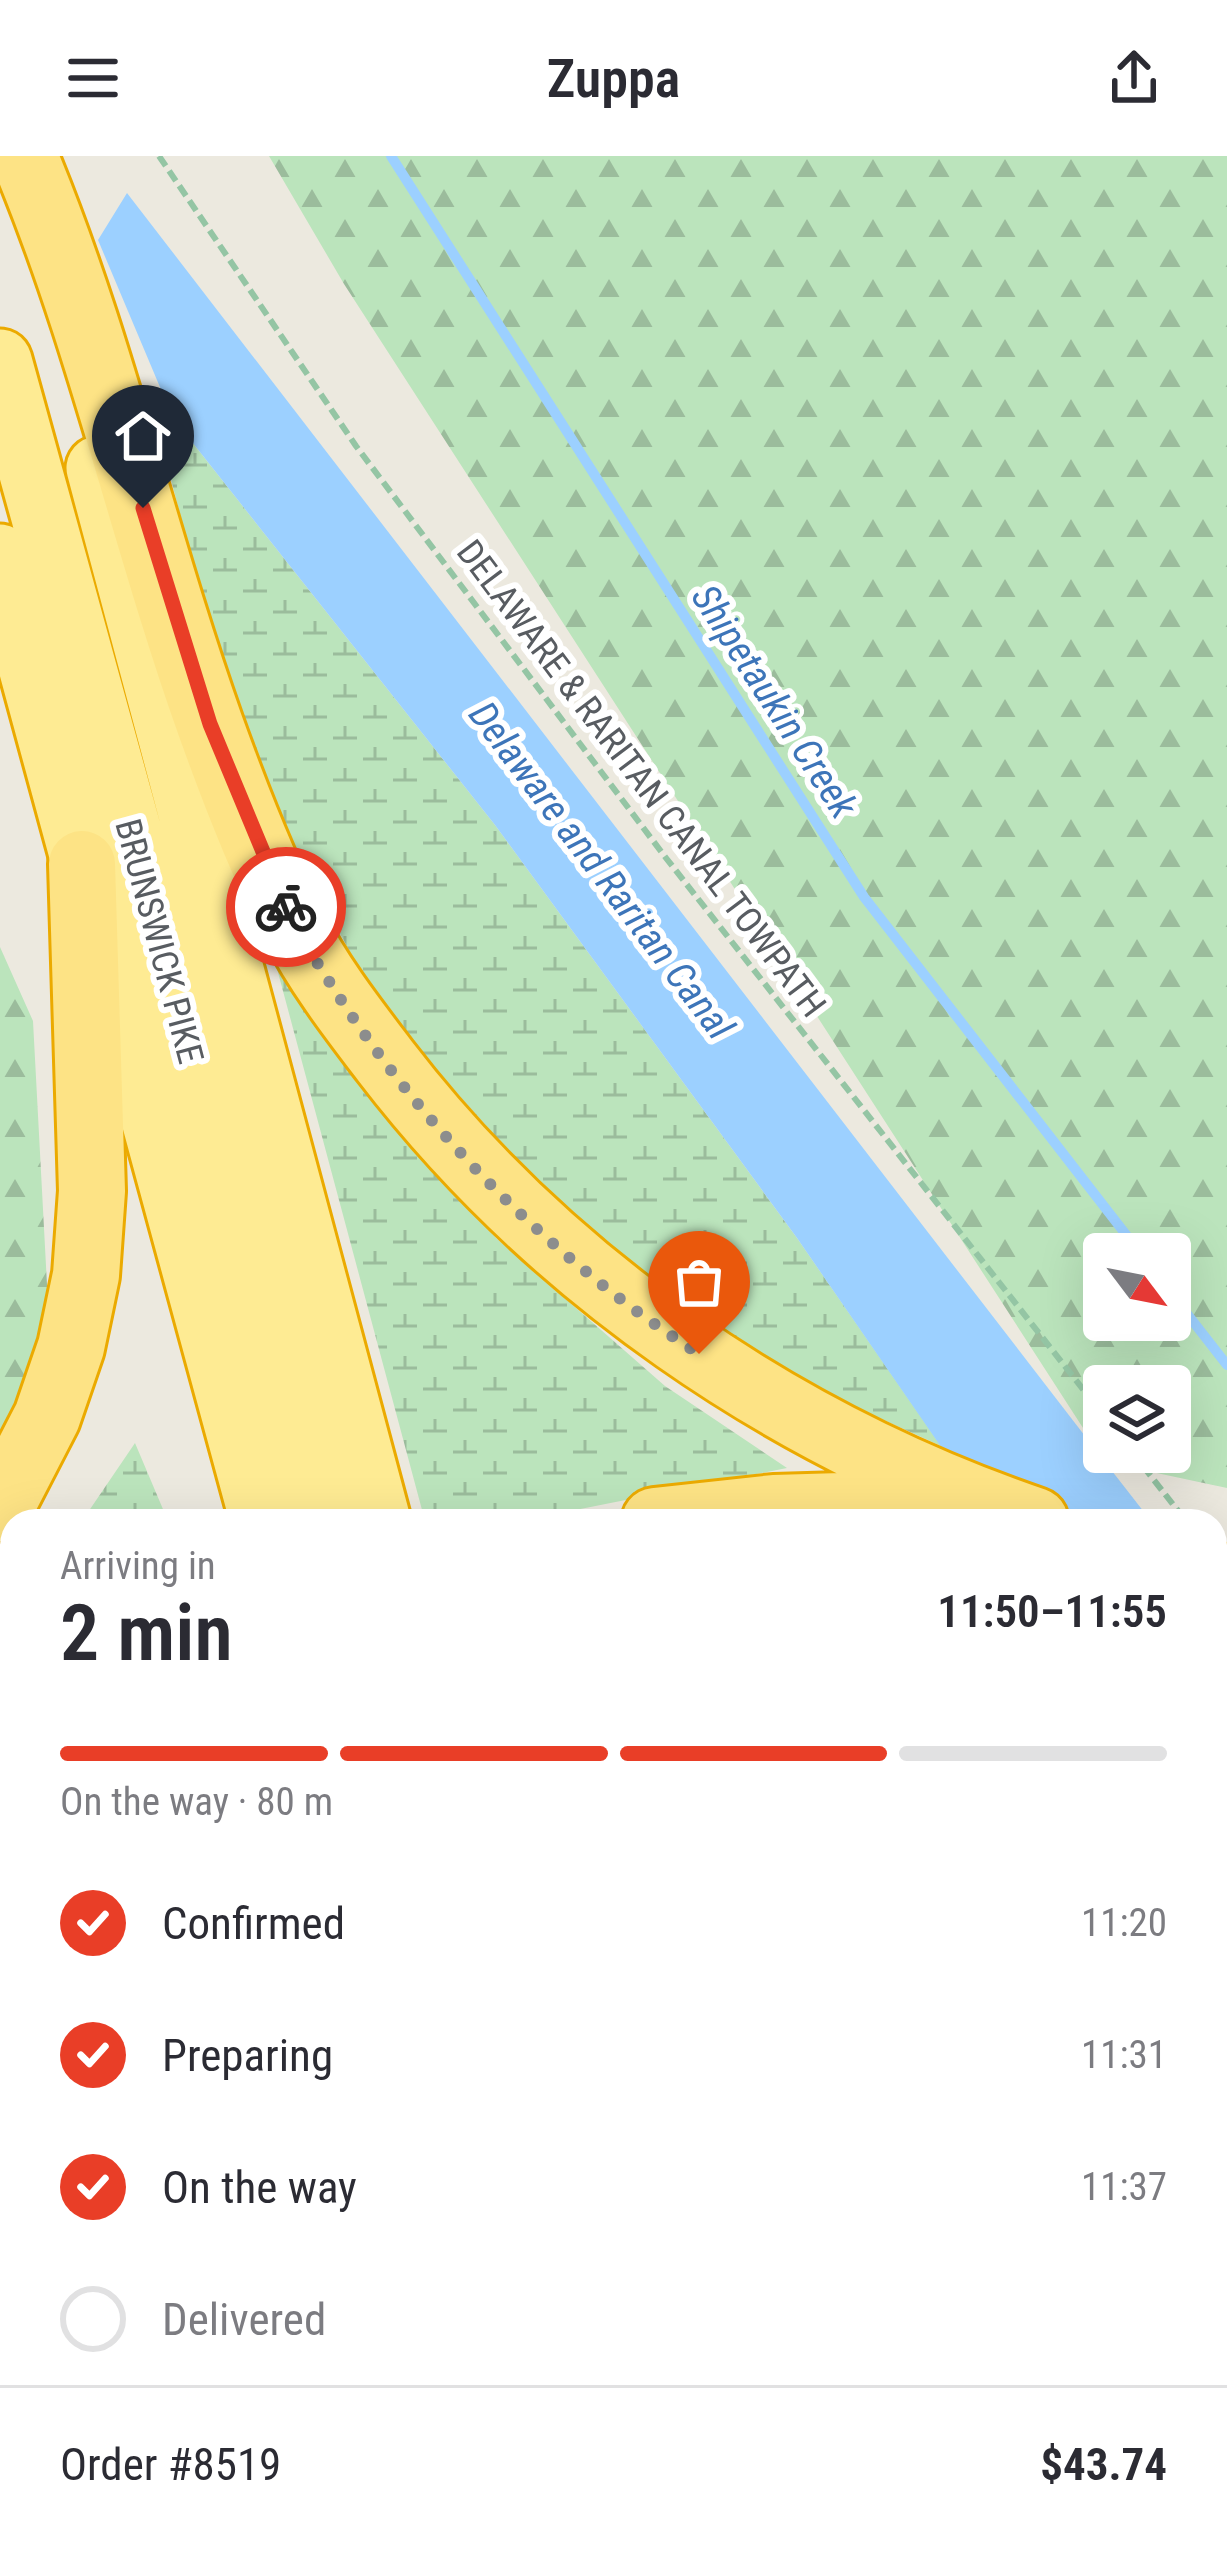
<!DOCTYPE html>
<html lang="en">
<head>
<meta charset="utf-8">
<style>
  :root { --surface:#fff; --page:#f2f2f3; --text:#2b2b33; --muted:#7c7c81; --line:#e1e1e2; --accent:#e93e27 }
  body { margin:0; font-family:"Roboto Condensed",sans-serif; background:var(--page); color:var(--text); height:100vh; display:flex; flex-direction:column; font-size:45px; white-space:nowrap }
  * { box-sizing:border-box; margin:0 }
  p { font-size:39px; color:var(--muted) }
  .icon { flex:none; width:66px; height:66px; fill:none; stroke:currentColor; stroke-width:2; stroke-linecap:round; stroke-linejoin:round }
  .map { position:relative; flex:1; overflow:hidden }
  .sheet { position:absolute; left:0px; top:1353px; width:1227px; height:1059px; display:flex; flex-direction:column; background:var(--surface); border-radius:36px 36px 0 0; box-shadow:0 12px 48px #0002 }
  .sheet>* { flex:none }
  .needle { width:78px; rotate:122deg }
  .controls { position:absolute; left:1083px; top:1077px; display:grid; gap:24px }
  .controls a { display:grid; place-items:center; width:108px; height:108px; border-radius:12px; background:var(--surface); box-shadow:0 12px 48px #0002; font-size:60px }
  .pin { position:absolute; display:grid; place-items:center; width:102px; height:102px; color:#fff; margin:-123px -51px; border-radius:50% 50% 50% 0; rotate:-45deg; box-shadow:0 0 12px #0007 }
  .pin .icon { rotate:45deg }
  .courier { position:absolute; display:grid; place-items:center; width:120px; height:120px; margin:-60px; border:9px solid #e93e27; border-radius:50%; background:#fff; color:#222; box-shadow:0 3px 15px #0007 }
  .summary em { font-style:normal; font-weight:600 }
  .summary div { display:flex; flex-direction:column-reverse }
  .summary { display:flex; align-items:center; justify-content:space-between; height:204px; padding:0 60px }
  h1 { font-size:78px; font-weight:600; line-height:90px }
  .bar { display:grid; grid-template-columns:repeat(4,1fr); gap:18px 12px; align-content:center; height:144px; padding:0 60px }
  .bar i { height:15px; border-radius:9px; background:var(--line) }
  .bar .current { background:var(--accent) }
  .bar p { grid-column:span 4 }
  .line { display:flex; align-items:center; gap:30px; padding:0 60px; border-top:3px solid var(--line) }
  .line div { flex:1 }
  ol { padding:0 60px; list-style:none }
  li { display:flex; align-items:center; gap:36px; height:132px }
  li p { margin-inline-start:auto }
  li .icon { padding:12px; border-radius:50%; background:var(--accent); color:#fff; stroke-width:4 }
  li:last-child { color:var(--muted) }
  li i { width:66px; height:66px; border:6px solid var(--line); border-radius:50% }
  header { display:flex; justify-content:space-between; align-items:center; height:156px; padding:0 60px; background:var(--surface); font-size:54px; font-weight:600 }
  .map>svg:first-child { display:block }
  .forest { fill:url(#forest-firs); fill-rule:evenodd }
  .wetland { fill:url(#wetland-marsh) }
  .water { fill:#9cd0ff }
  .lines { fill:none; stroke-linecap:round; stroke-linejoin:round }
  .stream { stroke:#9cd0ff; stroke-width:10 }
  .trunk-casing { stroke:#ebaa00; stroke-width:69 }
  .motorway-casing { stroke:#ebaa00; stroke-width:72 }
  .path { stroke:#94c5a4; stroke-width:6; stroke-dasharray:12 6; stroke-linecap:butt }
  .trunk { stroke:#feeb93; stroke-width:63 }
  .motorway { stroke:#fde385; stroke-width:66 }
  .motorway-bridge-casing { stroke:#ebaa00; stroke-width:72; stroke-linecap:butt }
  .motorway-bridge { stroke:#fde385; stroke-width:66 }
  .done { stroke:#8c8d8d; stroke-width:12; stroke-dasharray:0 21.6 }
  .route { stroke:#e93e27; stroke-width:15 }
  .labels { text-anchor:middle; stroke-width:12; stroke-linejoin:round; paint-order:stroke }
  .street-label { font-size:36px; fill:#585c61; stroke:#fff }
  .water-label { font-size:39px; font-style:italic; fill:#3d75b9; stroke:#fff }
</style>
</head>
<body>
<header><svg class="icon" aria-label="menu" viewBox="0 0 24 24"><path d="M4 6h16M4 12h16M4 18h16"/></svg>Zuppa<svg class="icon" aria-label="share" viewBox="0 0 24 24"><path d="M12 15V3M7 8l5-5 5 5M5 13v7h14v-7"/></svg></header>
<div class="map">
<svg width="1227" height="2411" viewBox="0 0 1227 2411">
  <defs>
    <pattern id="forest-firs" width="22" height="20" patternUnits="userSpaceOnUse" patternTransform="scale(3)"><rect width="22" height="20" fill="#bbe4bc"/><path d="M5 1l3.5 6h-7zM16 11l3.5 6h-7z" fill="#9bbc9c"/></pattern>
    <pattern id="wetland-marsh" width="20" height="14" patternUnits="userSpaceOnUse" patternTransform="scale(3)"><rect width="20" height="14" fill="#bbe4bc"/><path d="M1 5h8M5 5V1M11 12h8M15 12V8" fill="none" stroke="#9bbc9c"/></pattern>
  </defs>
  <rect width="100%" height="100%" fill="#ece9df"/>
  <path class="forest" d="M269 0H1227V1332L1105 1306 344 128ZM1104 1098H1170V1164H1104ZM1104 1230H1170V1296H1104Z
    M0 791 33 865 50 1185 0 1276Z"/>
  <path class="wetland" d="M173 262 495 669 797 1082 941 1290 712 1186 542 1033 378 848 241 594 159 277Z
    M272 794 496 1082 665 1230 787 1312 520 1365H425Z
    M135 1287 168 1365H82Z
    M12 1467V1693L0 1704V1484Z
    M1215 1633 1227 1648V1974L1215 1980Z
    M12 1772V2339L0 2342V1782Z"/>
  <path class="water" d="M127 37 1105 1306 1151 1365H998L957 1314 797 1082 495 669 173 262 98 84Z
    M1215 1446 1227 1461V1648L1215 1633Z"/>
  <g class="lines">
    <path class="stream" d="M391 0 864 741 1141 1098
      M1170 1136 1227 1209"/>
    <g class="trunk-casing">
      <path id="trunk" d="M0 205 320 1365
        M98 312 379 1365
        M0 400 262 1365
        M545 2400 548 2411
        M606 2400 609 2411"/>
    </g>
    <g class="motorway-casing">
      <path id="motorway" d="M24 0C101 184 143 381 210 569 234 636 261 707 294 770 318 818 353 863 385 905 549 1119 781 1278 1035 1365
        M0 1352 47 1261 71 1191 86 1119 92 1035 82 708
        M655 1365 774 1352 842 1350 953 1365
        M1215 1420 1227 1424
        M0 1731 12 1718
        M1215 2038 1227 2033
        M1215 2212 1227 2207
        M1215 2299 1227 2294
        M34 2411 84 2400
        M914 2411 944 2400
        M1006 2411 1111 2408 1196 2411"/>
    </g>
    <path class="path" d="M159 0 356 290 666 702 1104 1260
      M1132 1296 1186 1365"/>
    <use href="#trunk" class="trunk"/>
    <use href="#motorway" class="motorway"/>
    <g class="motorway-bridge-casing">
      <path id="motorway-bridge" d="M645 2411 679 2400"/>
    </g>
    <use href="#motorway-bridge" class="motorway-bridge"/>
  </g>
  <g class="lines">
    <path class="done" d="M286 751C298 779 316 804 332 830 425 976 554 1105 699 1198"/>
    <path class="route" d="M143 352 210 568 286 751"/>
  </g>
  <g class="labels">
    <g class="street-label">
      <text transform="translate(642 622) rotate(53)" y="13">DELAWARE &amp; RARITAN CANAL TOWPATH</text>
      <text transform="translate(160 785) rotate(75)" y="13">BRUNSWICK PIKE</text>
    </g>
    <g class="water-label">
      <text transform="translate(775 545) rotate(57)" y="14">Shipetaukin Creek</text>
      <text transform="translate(602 714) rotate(53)" y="14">Delaware and Raritan Canal</text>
    </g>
  </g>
</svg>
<div class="controls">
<a><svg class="needle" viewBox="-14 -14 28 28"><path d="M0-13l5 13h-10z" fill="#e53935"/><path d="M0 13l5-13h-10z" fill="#7c7c81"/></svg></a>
<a><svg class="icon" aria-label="layers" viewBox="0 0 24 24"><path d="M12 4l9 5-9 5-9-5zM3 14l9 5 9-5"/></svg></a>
</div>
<div class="pin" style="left:699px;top:1198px;background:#ea580c"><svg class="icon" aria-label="bag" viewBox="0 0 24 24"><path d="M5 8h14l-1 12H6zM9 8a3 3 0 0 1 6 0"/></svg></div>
<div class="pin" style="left:143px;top:352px;background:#1f2937"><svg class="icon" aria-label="home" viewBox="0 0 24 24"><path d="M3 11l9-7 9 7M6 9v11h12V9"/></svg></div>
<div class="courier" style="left:286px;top:751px"><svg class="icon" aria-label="bike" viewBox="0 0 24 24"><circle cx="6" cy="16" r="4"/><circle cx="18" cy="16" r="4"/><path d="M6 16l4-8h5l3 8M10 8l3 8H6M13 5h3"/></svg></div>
<section class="sheet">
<div class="summary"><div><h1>2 min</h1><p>Arriving in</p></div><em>11:50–11:55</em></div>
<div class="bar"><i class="current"></i><i class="current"></i><i class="current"></i><i></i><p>On the way · 80 m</p></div>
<ol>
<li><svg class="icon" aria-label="check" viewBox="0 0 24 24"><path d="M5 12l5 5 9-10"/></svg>Confirmed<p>11:20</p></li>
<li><svg class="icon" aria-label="check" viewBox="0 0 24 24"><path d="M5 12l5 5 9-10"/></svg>Preparing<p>11:31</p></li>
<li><svg class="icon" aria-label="check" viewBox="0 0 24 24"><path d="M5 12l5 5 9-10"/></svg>On the way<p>11:37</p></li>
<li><i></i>Delivered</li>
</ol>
<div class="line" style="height:156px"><div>Order #8519</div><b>$43.74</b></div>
</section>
</div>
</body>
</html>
